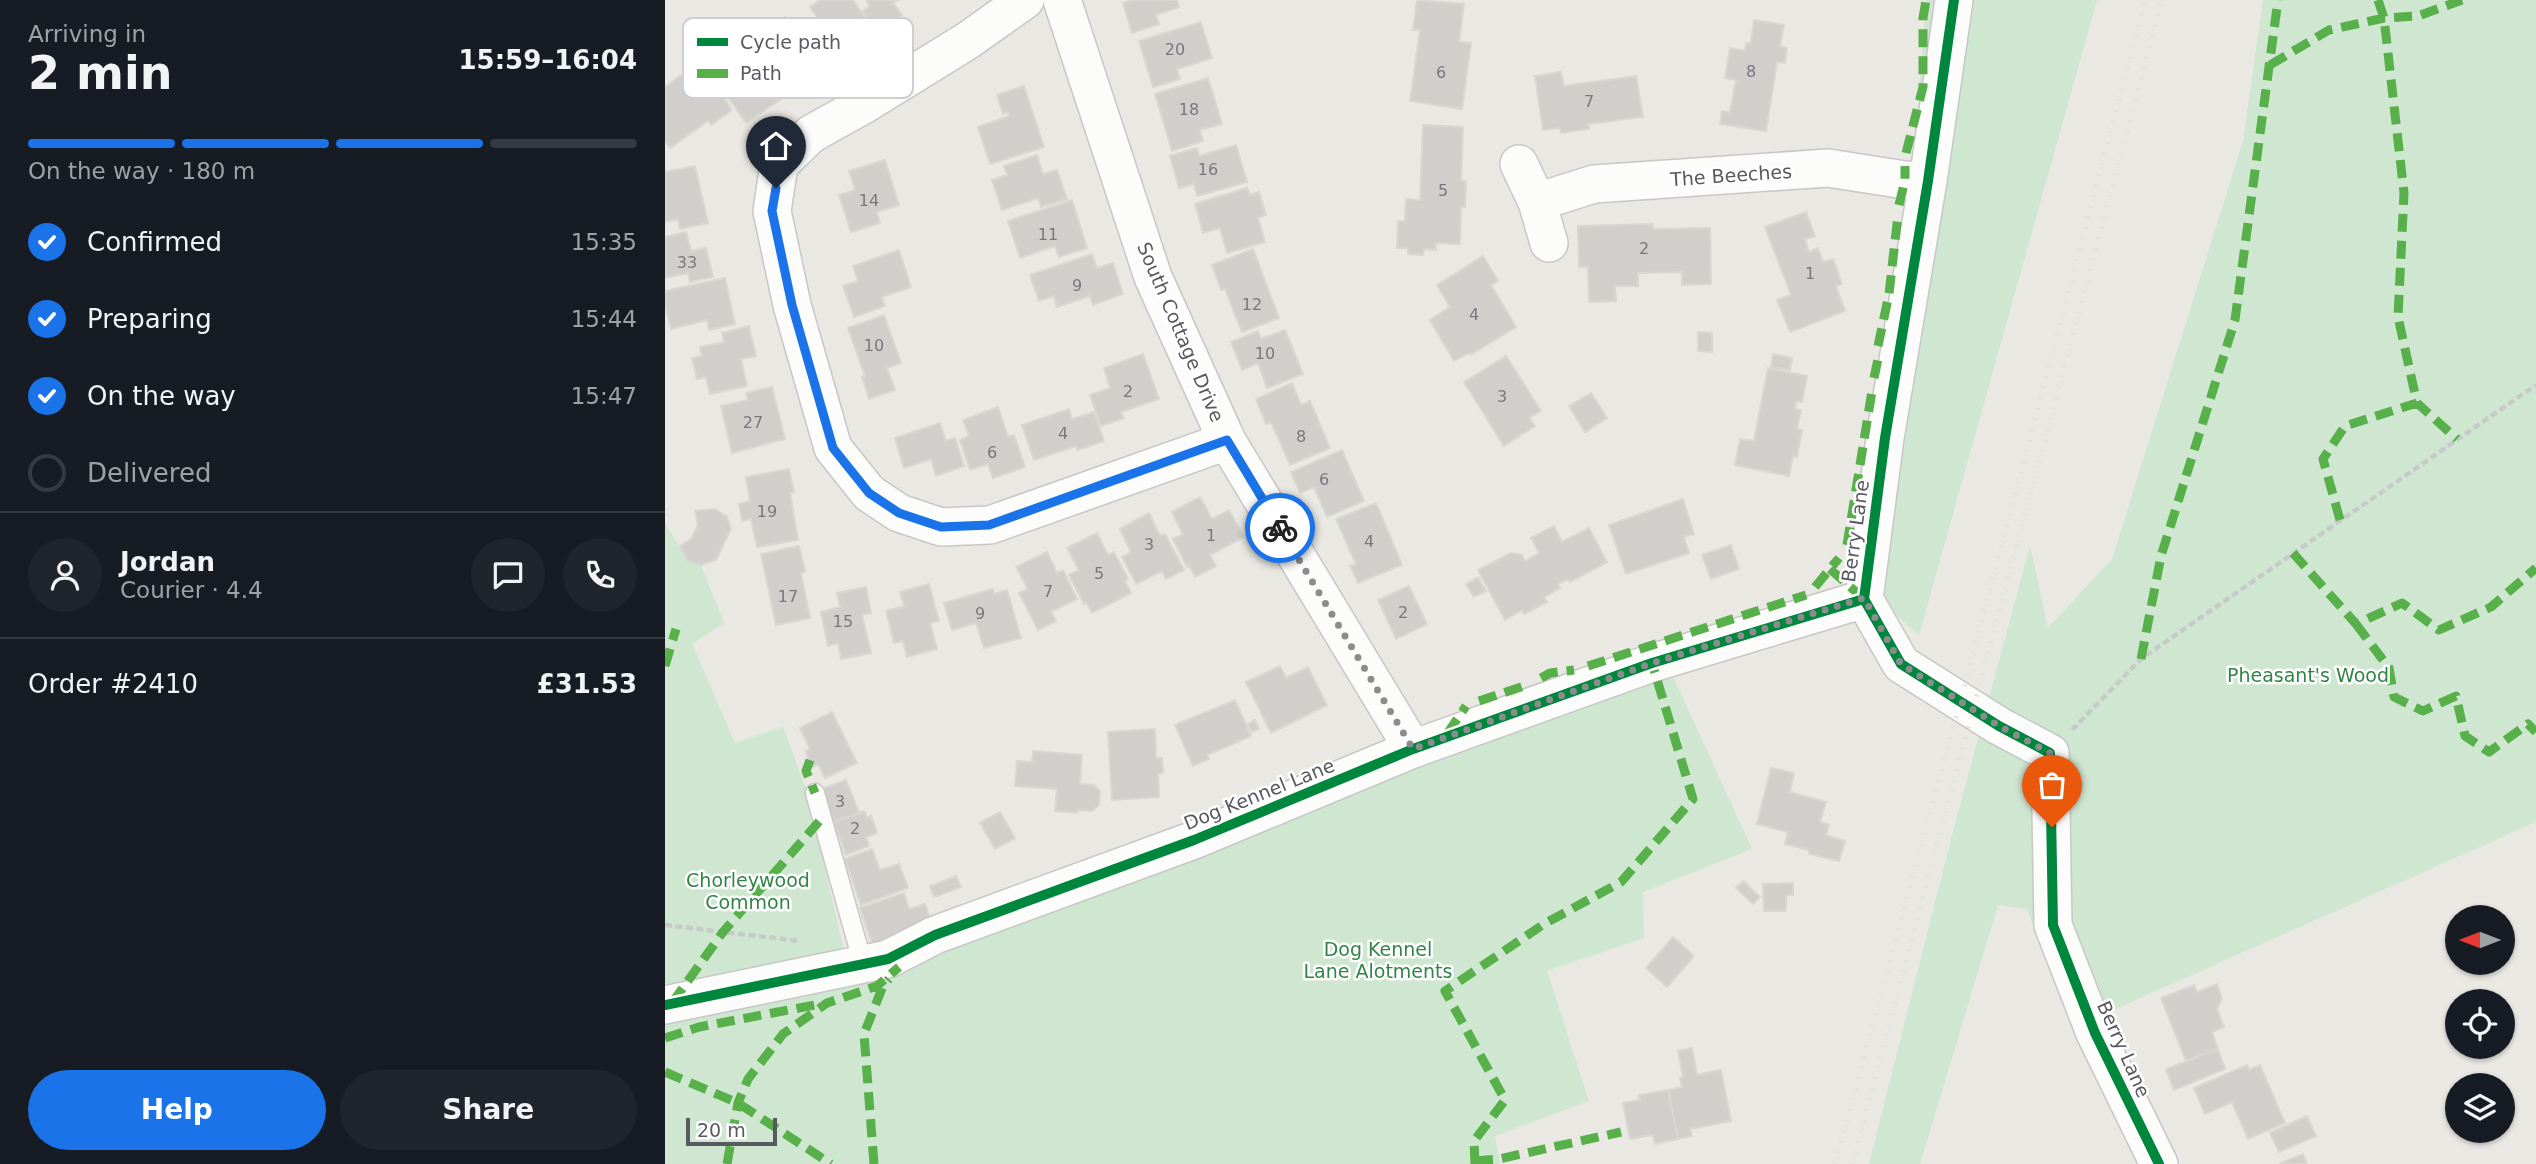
<!DOCTYPE html>
<html lang="en">
<head>
<meta charset="utf-8">
<style>
  :root { --surface:#171b24; --page:#20242c; --text:#f1f3f6; --muted:#9ea1a6; --line:#363941; --accent:#1a73e8 }
  body { margin:0; font-family:"DejaVu Sans",sans-serif; background:var(--page); color:var(--text); height:100vh; display:flex; flex-direction:column; font-size:26px; white-space:nowrap }
  * { box-sizing:border-box; margin:0 }
  p { font-size:23px; color:var(--muted) }
  .icon { flex:none; width:38px; height:38px; fill:none; stroke:currentColor; stroke-width:2; stroke-linecap:round; stroke-linejoin:round }
  .map { position:relative; flex:1; overflow:hidden }
  .sheet { display:flex; flex-direction:column; background:var(--surface); width:665px }
  .sheet>* { flex:none }
  .needle { width:46px; rotate:270deg }
  .controls { position:absolute; left:1780px; top:905px; display:grid; gap:14px }
  .controls a { display:grid; place-items:center; width:70px; height:70px; border-radius:50%; background:var(--surface); box-shadow:0 2px 5px #0004; font-size:35px }
  .scale { position:absolute; left:21px; bottom:18px; width:91px; box-sizing:border-box; padding-left:7px; border:4px solid #585a60; border-top:0; font-size:19px; line-height:24px; white-space:nowrap; color:#585a60; -webkit-text-stroke:5px #fff; paint-order:stroke }
  .pin { position:absolute; display:grid; place-items:center; width:60px; height:60px; color:#fff; margin:-72px -30px; border-radius:50% 50% 50% 0; rotate:-45deg; box-shadow:0 0 7px #0007 }
  .pin .icon { rotate:45deg }
  .courier { position:absolute; display:grid; place-items:center; width:70px; height:70px; margin:-35px; border:5px solid #1a73e8; border-radius:50%; background:#fff; color:#222; box-shadow:0 2px 9px #0007 }
  .overview em { font-style:normal; font-weight:700 }
  .overview div { display:flex; flex-direction:column-reverse }
  .overview { display:flex; align-items:center; justify-content:space-between; height:119px; padding:0 28px }
  h1 { font-size:46px; font-weight:700; line-height:52px }
  .bar { display:grid; grid-template-columns:repeat(4,1fr); gap:10px 7px; align-content:center; height:84px; padding:0 28px }
  .bar i { height:9px; border-radius:5px; background:var(--line) }
  .bar .active { background:var(--accent) }
  .bar p { grid-column:span 4 }
  .line { display:flex; align-items:center; gap:18px; padding:0 28px; border-top:2px solid var(--line) }
  .line div { flex:1 }
  .round { display:grid; place-items:center; flex:none; width:74px; height:74px; border-radius:37px; background:var(--page) }
  ol { padding:0 28px; list-style:none }
  li { display:flex; align-items:center; gap:21px; height:77px }
  li p { margin-inline-start:auto }
  li .icon { padding:7px; border-radius:50%; background:var(--accent); color:#fff; stroke-width:4 }
  li:last-child { color:var(--muted) }
  li i { width:38px; height:38px; border:4px solid var(--line); border-radius:50% }
  .button { display:flex; gap:14px; margin-top:auto; padding:14px 28px }
  .button a { flex:1; height:80px; border-radius:42px; background:var(--accent); color:#fff; font-size:28px; font-weight:700; line-height:80px; text-align:center }
  .button a+a { background:var(--page); color:var(--text) }
  main { display:flex; flex:1; min-height:0 }
  .map>svg:first-child { display:block }
  .green { fill:#cfe6d1 }
  .building { fill:#d0cfcc; stroke:#d8d7d1; stroke-width:2 }
  .lines { fill:none; stroke-linecap:round; stroke-linejoin:round }
  .service-casing { stroke:#c6c7c6; stroke-width:21 }
  .minor-casing { stroke:#c6c7c6; stroke-width:40 }
  .path { stroke:#c6cbc9; stroke-width:4.5; stroke-dasharray:7 3.5; stroke-linecap:butt }
  .service { stroke:#fcfcfb; stroke-width:18 }
  .minor { stroke:#fcfcfb; stroke-width:37 }
  .rail { stroke:#e2e2e1; stroke-width:5; stroke-dasharray:2 9; stroke-linecap:butt }
  .quiet { stroke:#58b04a; stroke-width:9; stroke-dasharray:18 9; stroke-linecap:butt }
  .cycleway-casing { stroke:#fff; stroke-width:15 }
  .cycleway { stroke:#00873e; stroke-width:10 }
  .done { stroke:#8b8c8e; stroke-width:7; stroke-dasharray:0 12.6 }
  .route { stroke:#1a73e8; stroke-width:9 }
  .labels { text-anchor:middle; stroke-width:5; stroke-linejoin:round; paint-order:stroke }
  .number-label { font-size:16px; fill:#77787c }
  .street-label { font-size:19px; fill:#585a60; stroke:#fff }
  .park-label { font-size:19px; fill:#338448; stroke:#fff }
  .key { fill:#fff; stroke:#cdcecf; stroke-width:2 }
  .key-label { font-size:19px; fill:#585a60 }
</style>
</head>
<body>
<main>
<section class="sheet">
<div class="overview"><div><h1>2 min</h1><p>Arriving in</p></div><em>15:59–16:04</em></div>
<div class="bar"><i class="active"></i><i class="active"></i><i class="active"></i><i></i><p>On the way · 180 m</p></div>
<ol>
<li><svg class="icon" aria-label="check" viewBox="0 0 24 24"><path d="M5 12l5 5 9-10"/></svg>Confirmed<p>15:35</p></li>
<li><svg class="icon" aria-label="check" viewBox="0 0 24 24"><path d="M5 12l5 5 9-10"/></svg>Preparing<p>15:44</p></li>
<li><svg class="icon" aria-label="check" viewBox="0 0 24 24"><path d="M5 12l5 5 9-10"/></svg>On the way<p>15:47</p></li>
<li><i></i>Delivered</li>
</ol>
<div class="line" style="height:126px"><a class="round"><svg class="icon" aria-label="person" viewBox="0 0 24 24"><circle cx="12" cy="8" r="4"/><path d="M4 21q1-7 8-7t8 7"/></svg></a><div><b>Jordan</b><p>Courier · 4.4</p></div><a class="round"><svg class="icon" aria-label="chat" viewBox="0 0 24 24"><path d="M4 5h16v11H9l-5 4z"/></svg></a><a class="round"><svg class="icon" aria-label="phone" viewBox="0 0 24 24"><path d="M5 4h4l2 5-3 2q2 4 5 5l2-3 5 2v4C11 20 4 13 5 4z"/></svg></a></div>
<div class="line" style="height:91px"><div>Order #2410</div><b>£31.53</b></div>
<div class="button"><a>Help</a><a>Share</a></div>
</section>
<div class="map">
<svg width="1871" height="1164" viewBox="0 0 1871 1164">
  <rect width="100%" height="100%" fill="#e9e8e2"/>
  <path class="green" d="M1261 0H1432L1254 635 1216 602Z
    M1598 0H1871V822L1437 1015 1396 999 1362 909 1333 905 1255 1164H1204L1286 839 1365 546 1383 628 1447 559 1578 141Z
    M0 523 23 561 36 565 59 623 27 644 70 743 118 727 144 797 178 947V954L0 992Z
    M1004 668 1087 849 978 892 979 938 882 971 924 1101 830 1136 835 1164H0V1019Z"/>
  <path class="building" d="M155 0H188L205 25 192 34 200 46 173 65 157 43 166 37 145 7Z
    M201 0H233L228 3 237 15 212 32 198 11 205 6Z
    M469 0H512L514 7 491 15 494 24 467 33 458 3Z
    M752 0 799 4 794 42 806 43 797 109 745 101 755 30H748Z
    M120 17 131 32 138 27 157 54 141 64 149 76 123 94 105 67 114 61 95 35Z
    M1089 20 1119 25 1115 46 1122 48 1120 63 1112 62 1101 131 1055 124 1057 111 1065 112 1071 80 1060 78 1065 48 1080 51 1081 43H1086Z
    M536 22 547 58 512 69 515 79 488 87 474 41Z
    M84 39 122 95 81 123 59 91 68 84 52 60Z
    M29 66 46 89 51 86 67 110 46 125 43 121 5 148 0 140V87Z
    M896 72 899 86 971 76 978 117 923 124 924 129 896 133 895 128 878 130 870 76Z
    M543 78 557 124 535 130 538 141 507 151 490 94Z
    M359 86 379 147 325 164 313 127 344 116 343 112 338 114 332 95Z
    M758 125 798 127 796 181H801L800 207H796L795 244 771 243V250L759 249 758 255 743 254V248H732L733 221H740L741 199 755 200Z
    M571 145 582 182 532 196 529 184 514 188 505 156 532 148 534 156Z
    M372 155 378 174 392 170 402 199 376 207 373 198 337 210 327 180 342 175 339 166Z
    M220 160 234 205 212 212 215 223 186 232 174 195 190 190 184 171Z
    M30 166 43 223 15 229 13 219 0 222V172Z
    M582 188 585 195 594 192 601 215 593 218 600 242 562 253 555 228 538 233 530 204Z
    M407 200 422 248 394 257 390 246 355 258 343 221Z
    M1141 212 1150 236 1140 239 1144 252 1153 248 1158 262 1168 259 1177 284 1171 286 1180 311 1125 332 1112 300 1126 295 1100 227Z
    M988 224V229L1045 228 1046 284 1017 285V272L973 273V286H950L951 301 924 302 923 267H914L913 226Z
    M21 232 26 251 41 248 48 277 25 282 23 273 0 278V237Z
    M588 249 614 318 577 332 560 289 556 290 547 265Z
    M234 250 246 287 217 297 220 306 189 317 178 286 193 281 188 266Z
    M427 254 432 268 448 263 458 294 428 305 425 296 392 307 389 296 374 301 365 275Z
    M818 256 833 281 826 285 851 327 805 355 804 353 789 361 765 320 785 307 772 285Z
    M60 278 70 324 44 330 42 320 6 329 0 303V291Z
    M219 315 236 363 222 368 230 390 204 399 197 377 200 376 183 328Z
    M84 326 91 356 76 359 82 386 45 394 41 377 32 379 27 358 37 356 35 347 59 342 57 333Z
    M620 330 638 374 602 388 593 363 577 370 566 342 593 331 596 339Z
    M1033 332 1047 333V352L1033 351Z
    M478 354 494 399 456 412 459 418 436 426 425 395 445 388 439 368Z
    M1108 354 1127 358 1125 370 1106 367Z
    M841 356 876 411 864 418 870 426 839 446 799 382Z
    M1103 368 1142 376 1137 402 1132 401 1130 409 1136 410 1132 429 1137 430 1132 457 1128 456 1124 476 1070 465 1075 439 1089 441Z
    M627 383 636 405 645 401 665 448 625 465 606 422 601 424 591 399Z
    M107 387 120 439 67 453 56 406 83 400 81 393Z
    M926 393 942 418 920 432 904 406Z
    M333 407 343 437 349 435 360 467 328 478 323 464 305 470 295 440 304 436 298 420Z
    M404 409 407 419 429 412 439 441 412 450 411 446 369 460 357 425Z
    M275 423 281 441 290 438 299 466 271 476 266 459 239 468 230 438Z
    M677 450 699 501 662 517 649 487 635 493 626 472Z
    M124 469 129 492 125 493 133 540 92 547 86 519 77 521 74 504 85 501 81 477Z
    M535 497 547 519 564 510 579 537 545 555 551 566 530 577 524 565 522 567 508 539 518 534 507 512Z
    M1018 499 1029 534 1019 537 1024 553 961 574 944 525Z
    M711 503 737 565 693 583 685 566 691 564 671 519Z
    M50 509 62 517 66 529 51 560 36 565 23 561 15 546 27 538 33 525 30 511Z
    M484 513 495 536 500 534 519 570 501 579 497 571 471 584 457 557 466 552 455 529Z
    M889 526 897 542 924 528 942 562 905 582 903 579 893 584 895 588 879 597 882 602 859 614 857 610 840 620 813 570 846 553 857 555 860 561 874 553 866 538Z
    M432 533 443 555 449 552 463 579 460 581 466 593 427 613 421 602 419 604 404 575 414 570 402 548Z
    M1066 545 1074 569 1046 579 1037 555Z
    M134 546 140 571 136 573 145 618 111 625 96 554Z
    M382 552 392 573 398 570 412 599 386 612 391 621 373 630 354 593 363 589 351 567Z
    M813 577 821 591 809 597 801 584Z
    M264 584 274 621 265 623 272 649 242 657 238 641 229 643 221 611 239 606 235 592Z
    M744 586 762 624 731 639 713 600Z
    M201 587 206 613 197 615 206 653 176 659 173 643 163 646 156 612 175 607 172 593Z
    M328 589 329 594 342 590 356 638 319 648 311 623 287 630 279 603Z
    M615 666 621 678 643 667 662 705 606 733 581 682Z
    M570 700 586 736 542 755 544 759 528 766 510 725Z
    M167 712 192 763 160 778 153 764 148 767 140 751 145 749 135 728Z
    M590 720 594 729 586 732 583 724Z
    M490 729 491 758H497L498 773 493 774 494 797 447 800 443 732Z
    M368 751 417 755 415 784 429 785 435 791 434 805 427 811 413 810 412 813 390 811 392 789 350 786 352 761 367 762Z
    M1106 768 1129 773 1125 792 1161 802 1155 822 1164 825 1161 835 1180 841 1174 861 1144 854V850L1120 844 1123 832 1092 824Z
    M181 780 194 813 169 822 157 789Z
    M199 811 202 818 206 816 212 833 201 837 204 846 181 855 169 822Z
    M335 812 350 838 330 849 315 823Z
    M207 849 215 870 234 864 243 888 196 905 180 859Z
    M291 876 296 887 269 897 265 886Z
    M1078 881 1095 897 1088 904 1071 888Z
    M1128 883V895H1121V911H1099L1098 884Z
    M239 893 244 909 260 904 267 925 208 947 195 908Z
    M1008 937 1029 956 1002 987 981 968Z
    M1552 984 1557 999 1552 1009 1559 1027 1547 1032 1553 1049 1521 1061 1496 998 1529 985 1532 992Z
    M1027 1048 1032 1075 1056 1070 1066 1121 1025 1129 1027 1136 1013 1139 1003 1090 1017 1087 1015 1078 1018 1077 1013 1051Z
    M1553 1049 1560 1069 1509 1090 1501 1069Z
    M1582 1065 1584 1070 1595 1065 1620 1123 1583 1139 1567 1102 1540 1114 1529 1088Z
    M1003 1090 1013 1139 990 1144 988 1135 965 1139 958 1103 975 1100 974 1095Z
    M1642 1116 1651 1136 1614 1152 1605 1133Z
    M1638 1154 1642 1164H1614Z"/>
  <g class="lines">
    <g class="service-casing">
      <path id="service" d="M150 793 198 964"/>
    </g>
    <g class="minor-casing">
      <path id="minor" d="M360 0 302 41 200 104 146 134 114 165 107 211 127 305 168 448 204 493 234 513 276 527 325 525 562 441
        M397 0 488 277 562 441 748 749
        M1289 0 1263 181 1220 438 1199 599 1236 664 1334 726 1385 753 1388 925 1430 1033 1494 1164
        M854 164 872 202 884 243
        M872 202 929 184 1163 168 1240 180 1263 181
        M0 1005 223 959 270 935 529 840 748 749 987 663 1199 599"/>
    </g>
    <path class="path" d="M1407 730 1476 659 1871 385
      M0 925 135 941"/>
    <use href="#service" class="service"/>
    <use href="#minor" class="minor"/>
    <path class="rail" d="M1170 1164 1302 677 1480 0
      M1187 1164 1497 0"/>
    <path class="quiet" d="M1713 0 1719 18 1739 193 1733 317 1752 403 1792 439
      M1605 65 1664 30 1719 18 1753 16 1797 0
      M1241 153 1258 87V18L1261 0
      M1234 205 1240 180V166
      M1213 346 1224 294 1233 215
      M1209 378 1213 359
      M1675 520 1658 459 1680 426 1752 403
      M1182 545 1207 391
      M1628 553 1691 624 1737 603 1774 630 1826 607 1871 568
      M1165 569 1199 599
      M1150 587 1174 558
      M1691 624 1724 668 1729 697 1758 711 1791 696 1800 736 1824 752 1863 724 1871 732
      M1476 659 1496 556 1570 320 1613 0
      M0 666 11 629
      M923 666 1141 595
      M876 678 885 673 909 670
      M814 701 865 684
      M782 734 801 706
      M145 760 141 771 150 793
      M7 1003 58 932 157 818
      M0 1038 34 1027 155 1004
      M0 1072 73 1103 166 1164
      M810 1161 834 1159 956 1132
      M62 1164 73 1103 83 1079 118 1034 162 1003 212 986 234 967
      M209 1164 199 1034 218 986 224 979
      M810 1164 809 1141 840 1100 780 991 879 924 956 882 1028 799 987 663"/>
    <g class="cycleway-casing">
      <path id="cycleway" d="M1289 0 1263 181 1220 438 1199 599 1236 664 1334 726 1385 753 1388 925 1430 1033 1494 1164
        M0 1005 223 959 270 935 529 840 748 749 987 663 1199 599"/>
    </g>
    <use href="#cycleway" class="cycleway"/>
  </g>
  <g class="lines">
    <path class="done" d="M615 528 748 749 987 663 1199 598 1236 664 1334 726 1385 753 1387 827"/>
    <path class="route" d="M111 188 107 211 127 305 168 448 204 493 234 513 276 527 324 525 562 440 615 528"/>
  </g>
  <g class="labels">
    <g class="number-label">
      <text x="510" y="55">20</text>
      <text x="1086" y="77">8</text>
      <text x="776" y="78">6</text>
      <text x="924" y="107">7</text>
      <text x="524" y="115">18</text>
      <text x="543" y="175">16</text>
      <text x="778" y="196">5</text>
      <text x="204" y="206">14</text>
      <text x="383" y="240">11</text>
      <text x="979" y="254">2</text>
      <text x="22" y="268">33</text>
      <text x="1145" y="279">1</text>
      <text x="412" y="291">9</text>
      <text x="587" y="310">12</text>
      <text x="809" y="320">4</text>
      <text x="209" y="351">10</text>
      <text x="600" y="359">10</text>
      <text x="463" y="397">2</text>
      <text x="837" y="402">3</text>
      <text x="88" y="428">27</text>
      <text x="398" y="439">4</text>
      <text x="636" y="442">8</text>
      <text x="327" y="458">6</text>
      <text x="659" y="485">6</text>
      <text x="102" y="517">19</text>
      <text x="546" y="541">1</text>
      <text x="704" y="547">4</text>
      <text x="484" y="550">3</text>
      <text x="434" y="579">5</text>
      <text x="383" y="597">7</text>
      <text x="123" y="602">17</text>
      <text x="738" y="618">2</text>
      <text x="315" y="619">9</text>
      <text x="178" y="627">15</text>
      <text x="175" y="807">3</text>
      <text x="190" y="834">2</text>
    </g>
    <g class="street-label">
      <text transform="translate(1066 175) rotate(-4)" y="7">The Beeches</text>
      <text transform="translate(516 332) rotate(67)" y="7">South Cottage Drive</text>
      <text transform="translate(1190 531) rotate(-82)" y="7">Berry Lane</text>
      <text transform="translate(594 794) rotate(-22)" y="7">Dog Kennel Lane</text>
      <text transform="translate(1459 1049) rotate(66)" y="7">Berry Lane</text>
    </g>
    <g class="park-label">
      <text x="1643" y="682">Pheasant's Wood</text>
      <text x="83" y="887">Chorleywood<tspan x="83" dy="22">Common</tspan></text>
      <text x="713" y="956">Dog Kennel<tspan x="713" dy="22">Lane Alotments</tspan></text>
    </g>
  </g>
  <rect x="18" y="18" width="230" height="80" rx="10" class="key"/>
  <rect x="32" y="38" width="31" height="8" fill="#00873e"/>
  <rect x="32" y="69" width="31" height="9" fill="#58b04a"/>
  <g class="key-label">
    <text x="75" y="49">Cycle path</text>
    <text x="75" y="80">Path</text>
  </g>
</svg>
<div class="controls">
<a><svg class="needle" viewBox="-14 -14 28 28"><path d="M0-13l5 13h-10z" fill="#e53935"/><path d="M0 13l5-13h-10z" fill="#9ea1a6"/></svg></a>
<a><svg class="icon" aria-label="locate" viewBox="0 0 24 24"><circle cx="12" cy="12" r="6"/><path d="M12 2v4M12 18v4M2 12h4M18 12h4"/></svg></a>
<a><svg class="icon" aria-label="layers" viewBox="0 0 24 24"><path d="M12 4l9 5-9 5-9-5zM3 14l9 5 9-5"/></svg></a>
</div>
<div class="scale">20 m</div>
<div class="pin" style="left:1387px;top:827px;background:#ea580c"><svg class="icon" aria-label="bag" viewBox="0 0 24 24"><path d="M5 8h14l-1 12H6zM9 8a3 3 0 0 1 6 0"/></svg></div>
<div class="pin" style="left:111px;top:188px;background:#1f2937"><svg class="icon" aria-label="home" viewBox="0 0 24 24"><path d="M3 11l9-7 9 7M6 9v11h12V9"/></svg></div>
<div class="courier" style="left:615px;top:528px"><svg class="icon" aria-label="bike" viewBox="0 0 24 24"><circle cx="6" cy="16" r="4"/><circle cx="18" cy="16" r="4"/><path d="M6 16l4-8h5l3 8M10 8l3 8H6M13 5h3"/></svg></div>
</div>
</main>
</body>
</html>
